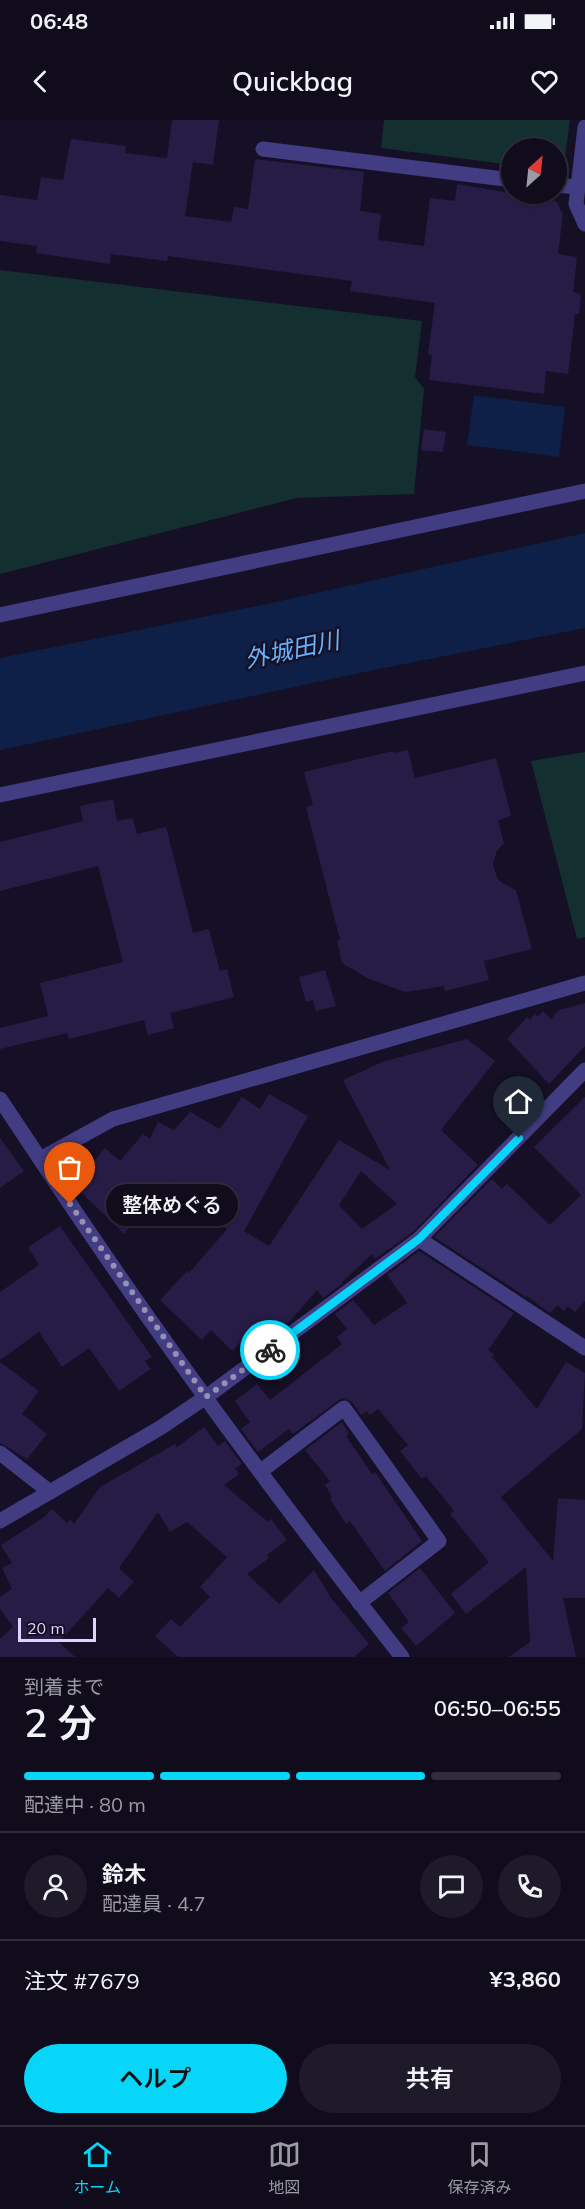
<!DOCTYPE html>
<html lang="ja">
<head>
<meta charset="utf-8">
<style>
  :root { --surface:#100c1c; --page:#1e1a29; --text:#f1f3f6; --muted:#9c9ba3; --line:#302c3b; --accent:#08d6f8 }
  body { margin:0; font-family:Mulish,"Noto Sans JP",sans-serif; background:var(--page); color:var(--text); height:100vh; display:flex; flex-direction:column; font-size:22px; white-space:nowrap }
  * { box-sizing:border-box; margin:0 }
  p { font-size:20px; color:var(--muted) }
  .icon { flex:none; width:33px; height:33px; fill:none; stroke:currentColor; stroke-width:2; stroke-linecap:round; stroke-linejoin:round }
  .map { position:relative; height:1537px; overflow:hidden }
  .drawer { display:flex; flex-direction:column; background:var(--surface); flex:1 }
  .drawer>* { flex:none }
  .needle { width:39px; rotate:27deg }
  .tools { position:absolute; left:501px; top:18px; display:grid; gap:12px }
  .tools a { display:grid; place-items:center; width:66px; height:66px; border-radius:50%; background:var(--surface); box-shadow:0 2px 4px #0004,0 0 0 2px var(--line); font-size:30px }
  .scale { position:absolute; left:18px; bottom:15px; width:78px; box-sizing:border-box; padding-left:6px; border:3px solid #dcd6fe; border-top:0; font-size:16px; line-height:21px; white-space:nowrap; color:#dcd6fe; -webkit-text-stroke:4px #151026; paint-order:stroke }
  .pin { position:absolute; display:grid; place-items:center; width:51px; height:51px; color:#fff; margin:-62px -26px; border-radius:50% 50% 50% 0; rotate:-45deg; box-shadow:0 0 6px #0007 }
  .pin .icon { rotate:45deg }
  .courier { position:absolute; display:grid; place-items:center; width:60px; height:60px; margin:-30px; border:4px solid #08d6f8; border-radius:50%; background:#fff; color:#222; box-shadow:0 2px 8px #0007 }
  .bubble { position:absolute; height:42px; border-radius:21px; background:var(--surface); box-shadow:0 2px 4px #0004,0 0 0 2px var(--line); font-size:20px; font-weight:600; line-height:42px; text-align:center }
  .head em { font-style:normal; font-weight:600 }
  .head div { display:flex; flex-direction:column-reverse }
  .head { display:flex; align-items:center; justify-content:space-between; height:102px; padding:0 24px }
  h1 { font-size:39px; font-weight:600; line-height:45px }
  .bar { display:grid; grid-template-columns:repeat(4,1fr); gap:9px 6px; align-content:center; height:72px; padding:0 24px }
  .bar i { height:8px; border-radius:4px; background:var(--line) }
  .bar .current { background:var(--accent) }
  .bar p { grid-column:span 4 }
  .line { display:flex; align-items:center; gap:15px; padding:0 24px; border-top:2px solid var(--line) }
  .line div { flex:1 }
  .round { display:grid; place-items:center; flex:none; width:63px; height:63px; border-radius:32px; background:var(--page) }
  .primary-button { display:flex; gap:12px; margin-top:auto; padding:12px 24px }
  .primary-button a { flex:1; height:69px; border-radius:36px; background:var(--accent); color:#111; font-size:24px; font-weight:600; line-height:69px; text-align:center }
  .primary-button a+a { background:var(--page); color:var(--text) }
  .status { display:flex; justify-content:space-between; align-items:center; height:42px; padding:0 30px; background:var(--surface); direction:ltr }
  .status svg { height:16px; fill:currentColor }
  header { display:flex; justify-content:space-between; align-items:center; height:78px; padding:0 24px; background:var(--surface); font-size:27px; font-weight:600 }
  .menu { display:flex; justify-content:space-around; align-items:center; height:84px; border-top:2px solid var(--line); background:var(--surface); font-size:16px; color:var(--muted) }
  .menu a { display:grid; justify-items:center; gap:3px }
  .menu .current { color:var(--accent) }
  .map>svg:first-child { display:block }
  .green { fill:#132f30 }
  .water { fill:#0e2047 }
  .building { fill:#271c46; fill-rule:evenodd }
  .lines { fill:none; stroke-linecap:round; stroke-linejoin:round }
  .service { stroke:#423c83; stroke-width:15 }
  .minor { stroke:#423c83; stroke-width:15 }
  .tertiary { stroke:#423c83; stroke-width:15 }
  .done { stroke:#9691b2; stroke-width:6; stroke-dasharray:0 10.8 }
  .route { stroke:#08d6f8; stroke-width:8 }
  .labels { text-anchor:middle; stroke-width:5; stroke-linejoin:round; paint-order:stroke }
  .water-label { font-size:24px; font-style:italic; fill:#67b0fb; stroke:#151026 }
</style>
</head>
<body>
<div class="status"><b>06:48</b><svg viewBox="0 0 49 12"><path d="M0 12V9h3v3zM5 12V6h3v6zM10 12V3h3v9zM15 12V0h3v12zM26 1h20v11H26zM47 4h2v5h-2z"/></svg></div>
<header><svg class="icon" aria-label="back" viewBox="0 0 24 24"><path d="M15 5l-7 7 7 7"/></svg>Quickbag<svg class="icon" aria-label="heart" viewBox="0 0 24 24"><path d="M12 20l-8-8c-3-5 5-10 8-4 3-6 11-1 8 4z"/></svg></header>
<div class="map">
<svg width="585" height="1537" viewBox="0 0 585 1537">
  <rect width="100%" height="100%" fill="#151026"/>
  <path class="green" d="M384 0H570L563 52 557 51 556 28H512L511 45 381 28Z
    M0 150 422 201 415 257 424 269 414 374 297 378 0 454Z
    M585 632V817L577 819 531 641Z"/>
  <path class="water" d="M474 275 565 287 559 337 467 325Z
    M585 413V508L369 551 0 630V538L267 484Z"/>
  <path class="building" d="M172 0H219L213 45 193 42 185 96 231 102 234 87 248 89 255 39 364 52 360 91 381 94 378 120 424 126 430 78 455 81 457 64 556 81 563 94 558 134 577 137 573 172 581 174 579 194H575L568 254 546 251 544 274 429 260 432 235 428 234 435 183 350 171 352 161 168 136 167 141 111 134 110 144 36 133 37 126 0 121V75L37 80 41 57 63 60 71 19 126 26 125 33 167 38Z
    M424 309 446 312 443 332 421 330Z
    M408 630 415 658 496 638 511 695 498 701 504 723 497 731 493 744 497 758 502 763 516 770 532 829 484 841 489 860 445 871 444 866 405 872 369 859 342 843 337 821 340 820 306 687 313 685 304 652 393 631 394 633Z
    M113 679 117 701 133 698 137 714 166 707 193 813 209 809 220 851 227 849 234 877 170 893 174 908 148 915 144 900 69 919 67 913 0 929V908L48 896 40 863 123 842 98 746 0 771V722L83 701 80 686Z
    M325 850 336 886 316 891 313 880 306 882 299 857Z
    M585 883V926L549 964 507 919 527 897 530 900 535 894 538 897 543 891 551 899 559 890Z
    M467 919 495 941 441 1010 478 1045 413 1112 375 1139 372 1134 341 1163 342 1164 323 1178 317 1170 290 1201 267 1217 256 1207 232 1231 211 1210 202 1220 160 1180 187 1151 189 1153 227 1109 203 1091 207 1087 171 1061 124 1114 80 1071 84 1067 77 1061 105 1028 120 1041 143 1014 150 1019 158 1002 174 1010 190 992 220 1009 242 977 260 989 269 974 308 996 244 1111 269 1126 339 1020 390 1050 343 960 382 942ZM361 1051 397 1084 362 1109 339 1085Z
    M585 977V1181L575 1192 568 1186 564 1191 558 1185 550 1193 527 1176 526 1177 434 1117 492 1059 502 1069 507 1064 550 1105 581 1075 534 1027Z
    M0 1018 24 1051 0 1068Z
    M60 1106 152 1237 145 1241 151 1249 119 1271 89 1228 62 1247 39 1212 0 1240V1172L39 1145 28 1127Z
    M419 1131 514 1193 488 1230 494 1234 492 1237 537 1289 566 1242 585 1253 582 1309 501 1377 553 1441 558 1378 585 1380V1478H563L576 1537H509L530 1522 526 1447 466 1494 451 1474 489 1442 450 1394 454 1391 426 1356 422 1359 400 1331 408 1325 378 1289 370 1295 367 1291 361 1295 352 1282 342 1278 293 1314 289 1309 258 1332 241 1309 250 1302 235 1281 257 1264 270 1280 342 1224 337 1217 347 1209 335 1194 353 1180 374 1205 407 1183 387 1155Z
    M0 1242 39 1271 22 1294 47 1314 27 1339 0 1323Z
    M342 1302 349 1314 346 1316 372 1354 375 1352 422 1421 385 1451 350 1401 346 1404 330 1379 332 1377 325 1365 330 1361 305 1330Z
    M204 1307 218 1326 225 1321 242 1344 235 1348 239 1354 224 1365 268 1402 271 1399 287 1420 267 1435 269 1438 247 1454 279 1484 314 1450 331 1478 369 1524 354 1537H178L155 1516 171 1499 180 1507 210 1477 200 1467 227 1437 187 1402 170 1412 158 1392 119 1448 134 1462 119 1478 108 1468 59 1522 75 1537H0V1519L13 1507 0 1489V1477L12 1469 2 1448 12 1443 1 1425 44 1397 52 1389 67 1403 70 1400 74 1404 100 1367 175 1324 177 1327Z
    M420 1448 455 1493 416 1526 401 1508 409 1502 388 1473Z"/>
  <g class="lines">
    <path class="service" d="M263 29 512 60
      M556 65 577 67
      M419 1119 585 1228
      M0 1333 50 1372"/>
    <path class="minor" d="M585 7 576 84 585 104
      M0 495 585 371
      M0 979 40 1039
      M261 1351 344 1288 439 1421 359 1483
      M0 1401 160 1308 206 1277 419 1119 585 950"/>
    <path class="tertiary" d="M0 675 585 553
      M402 1537C275 1376 153 1210 40 1039L113 999 585 863"/>
  </g>
  <g class="lines">
    <path class="done" d="M70 1084 206 1277 270 1230"/>
    <path class="route" d="M270 1230 419 1119 519 1018"/>
  </g>
  <g class="labels">
    <g class="water-label">
      <text transform="translate(292 530) rotate(-12)" y="8">外城田川</text>
    </g>
  </g>
</svg>
<div class="tools">
<a><svg class="needle" viewBox="-14 -14 28 28"><path d="M0-13l5 13h-10z" fill="#e53935"/><path d="M0 13l5-13h-10z" fill="#9c9ba3"/></svg></a>
</div>
<div class="scale">20 m</div>
<div class="pin" style="left:70px;top:1084px;background:#ea580c"><svg class="icon" aria-label="bag" viewBox="0 0 24 24"><path d="M5 8h14l-1 12H6zM9 8a3 3 0 0 1 6 0"/></svg></div>
<div class="pin" style="left:519px;top:1018px;background:#1f2937"><svg class="icon" aria-label="home" viewBox="0 0 24 24"><path d="M3 11l9-7 9 7M6 9v11h12V9"/></svg></div>
<div class="courier" style="left:270px;top:1230px"><svg class="icon" aria-label="bike" viewBox="0 0 24 24"><circle cx="6" cy="16" r="4"/><circle cx="18" cy="16" r="4"/><path d="M6 16l4-8h5l3 8M10 8l3 8H6M13 5h3"/></svg></div>
<div class="bubble" style="left:106px;top:1064px;width:132px">整体めぐる</div>
</div>
<section class="drawer">
<div class="head"><div><h1>2 分</h1><p>到着まで</p></div><em>06:50–06:55</em></div>
<div class="bar"><i class="current"></i><i class="current"></i><i class="current"></i><i></i><p>配達中 · 80 m</p></div>
<div class="line" style="height:108px"><a class="round"><svg class="icon" aria-label="person" viewBox="0 0 24 24"><circle cx="12" cy="8" r="4"/><path d="M4 21q1-7 8-7t8 7"/></svg></a><div><b>鈴木</b><p>配達員 · 4.7</p></div><a class="round"><svg class="icon" aria-label="chat" viewBox="0 0 24 24"><path d="M4 5h16v11H9l-5 4z"/></svg></a><a class="round"><svg class="icon" aria-label="phone" viewBox="0 0 24 24"><path d="M5 4h4l2 5-3 2q2 4 5 5l2-3 5 2v4C11 20 4 13 5 4z"/></svg></a></div>
<div class="line" style="height:78px"><div>注文 #7679</div><b>¥3,860</b></div>
<div class="primary-button"><a>ヘルプ</a><a>共有</a></div>
</section>
<nav class="menu">
<a class="current"><svg class="icon" aria-label="home" viewBox="0 0 24 24"><path d="M3 11l9-7 9 7M6 9v11h12V9"/></svg>ホーム</a>
<a><svg class="icon" aria-label="map" viewBox="0 0 24 24"><path d="M3 6l6-2 6 2 6-2v14l-6 2-6-2-6 2zM9 4v14M15 6v14"/></svg>地図</a>
<a><svg class="icon" aria-label="saved" viewBox="0 0 24 24"><path d="M7 4h10v16l-5-4-5 4z"/></svg>保存済み</a>
</nav>
</body>
</html>
